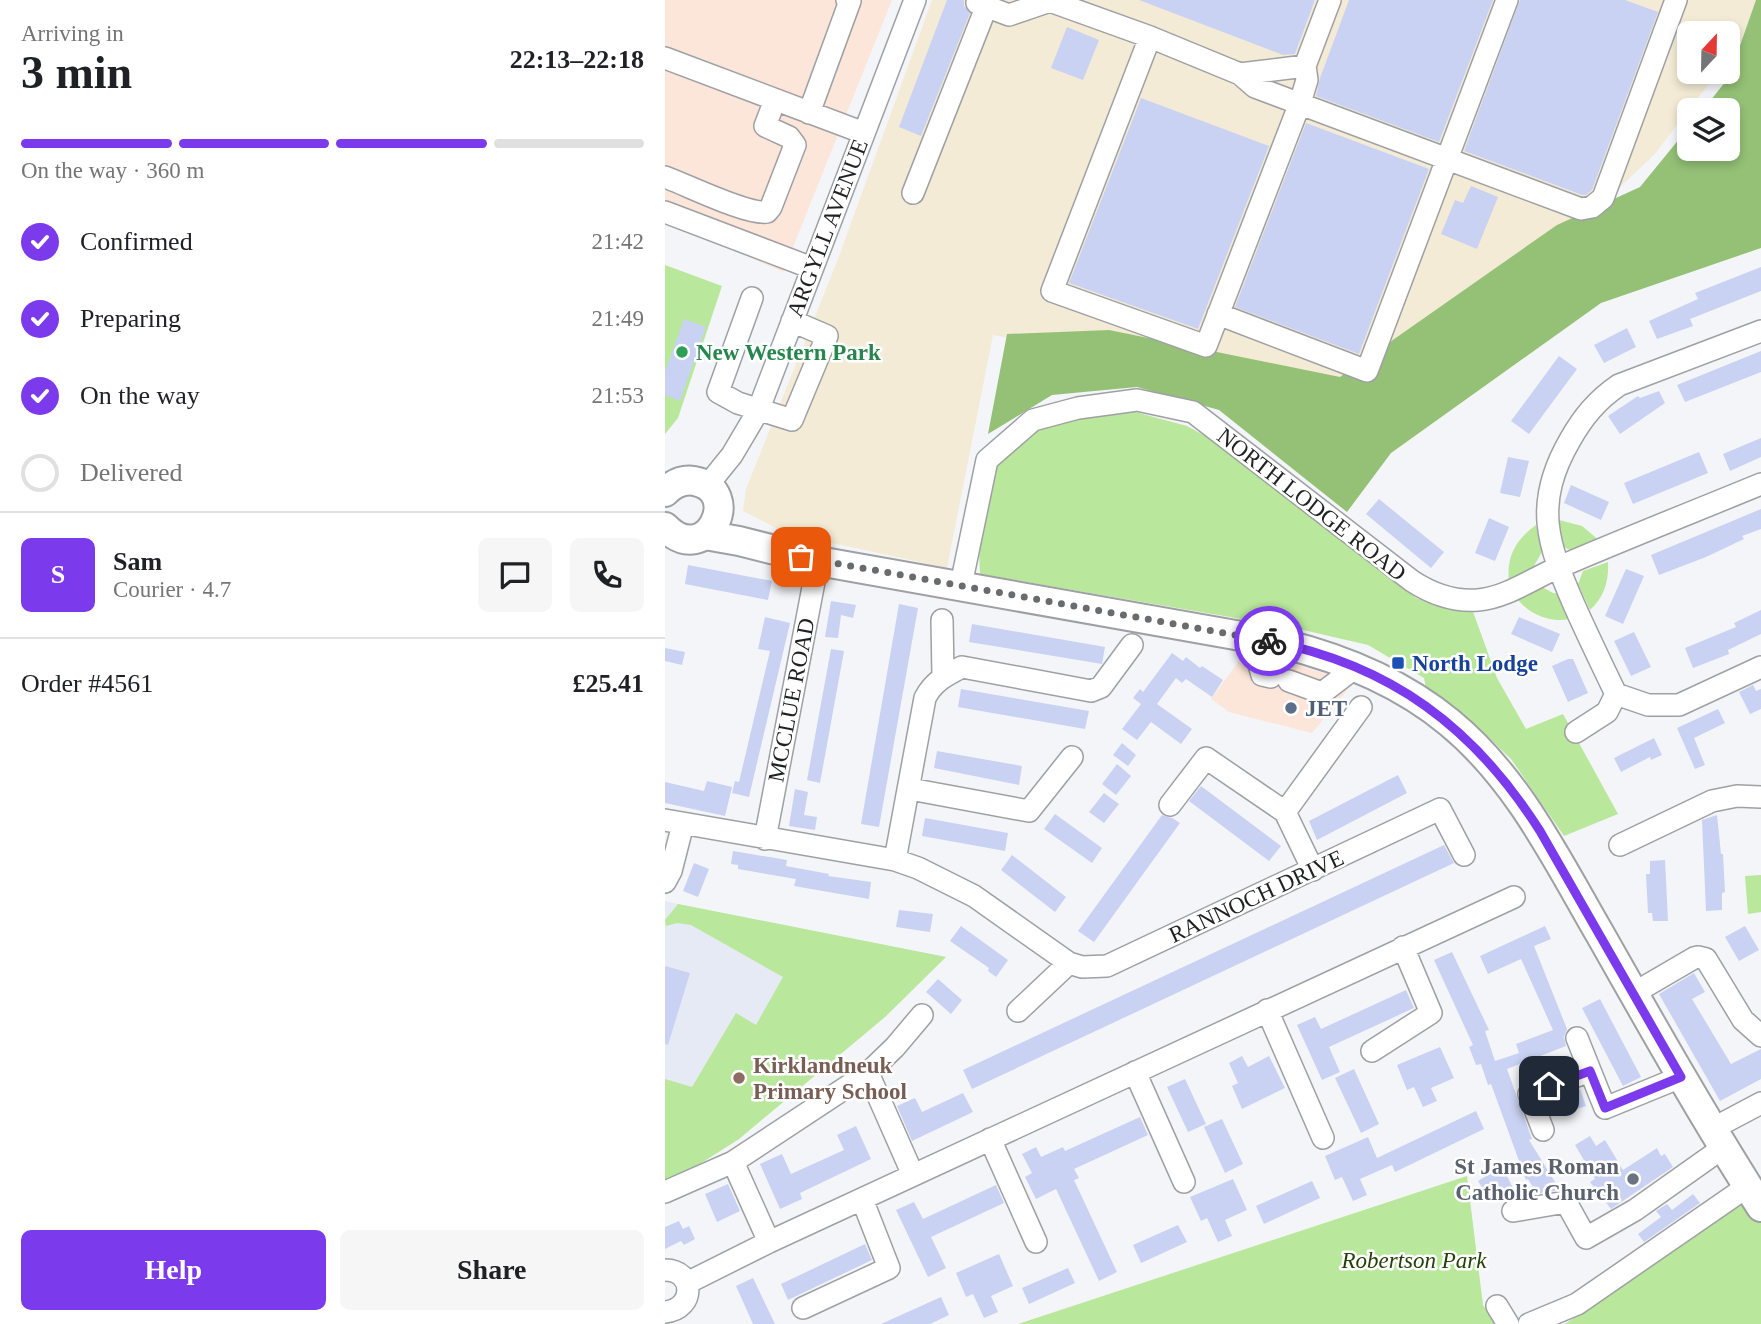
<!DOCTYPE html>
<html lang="en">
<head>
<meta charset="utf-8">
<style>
  :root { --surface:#fff; --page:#f6f6f6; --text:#202124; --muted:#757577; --line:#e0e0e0; --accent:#7c3aed }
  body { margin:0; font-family:Georgia,serif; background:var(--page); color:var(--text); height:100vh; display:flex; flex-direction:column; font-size:26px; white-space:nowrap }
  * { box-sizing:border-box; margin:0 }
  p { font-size:23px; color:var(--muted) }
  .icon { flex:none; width:38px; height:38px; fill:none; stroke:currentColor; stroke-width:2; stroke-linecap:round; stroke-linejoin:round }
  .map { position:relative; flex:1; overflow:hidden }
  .sheet { display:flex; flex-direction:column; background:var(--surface); width:665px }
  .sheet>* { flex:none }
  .needle { width:46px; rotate:22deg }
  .buttons { position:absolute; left:1012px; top:21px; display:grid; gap:14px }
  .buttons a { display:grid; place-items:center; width:63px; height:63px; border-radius:10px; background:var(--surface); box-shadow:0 4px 10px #0003; font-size:35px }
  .pin { position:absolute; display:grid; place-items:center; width:60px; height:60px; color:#fff; margin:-30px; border-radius:14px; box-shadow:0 4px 10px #0006 }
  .courier { position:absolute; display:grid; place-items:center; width:70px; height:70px; margin:-35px; border:5px solid #7c3aed; border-radius:50%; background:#fff; color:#222; box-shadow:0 2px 9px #0007 }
  .head em { font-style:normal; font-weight:700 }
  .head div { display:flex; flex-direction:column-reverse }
  .head { display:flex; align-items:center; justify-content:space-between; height:119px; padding:0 21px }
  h1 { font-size:46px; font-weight:700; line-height:52px }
  .bar { display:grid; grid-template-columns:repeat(4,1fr); gap:10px 7px; align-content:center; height:84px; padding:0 21px }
  .bar i { height:9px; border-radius:5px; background:var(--line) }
  .bar .active { background:var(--accent) }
  .bar p { grid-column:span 4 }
  .line { display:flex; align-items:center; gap:18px; padding:0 21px; border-top:2px solid var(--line) }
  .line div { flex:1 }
  .round { display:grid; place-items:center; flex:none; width:74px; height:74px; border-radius:10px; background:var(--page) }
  ol { padding:0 21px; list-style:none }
  li { display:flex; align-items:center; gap:21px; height:77px }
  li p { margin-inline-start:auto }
  li .icon { padding:7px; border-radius:50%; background:var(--accent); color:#fff; stroke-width:4 }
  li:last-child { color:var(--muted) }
  li i { width:38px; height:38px; border:4px solid var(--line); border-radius:50% }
  .button { display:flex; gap:14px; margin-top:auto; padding:14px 21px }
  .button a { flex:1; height:80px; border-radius:10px; background:var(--accent); color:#fff; font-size:28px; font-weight:700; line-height:80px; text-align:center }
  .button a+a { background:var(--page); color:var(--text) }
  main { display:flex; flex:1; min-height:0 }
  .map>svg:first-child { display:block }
  .commercial { fill:#fce6d9 }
  .industrial { fill:#f3ebd5 }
  .built { fill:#e6eaf4 }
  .green { fill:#b9e79b }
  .forest { fill:#94c176 }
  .building { fill:#c9d2f2 }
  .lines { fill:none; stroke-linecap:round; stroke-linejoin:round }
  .minor-casing { stroke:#9fa0a3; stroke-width:24 }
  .major-casing { stroke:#9fa0a3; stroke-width:32 }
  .minor { stroke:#fff; stroke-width:21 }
  .major { stroke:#fff; stroke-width:28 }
  .done { stroke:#6a6b6c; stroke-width:7; stroke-dasharray:0 12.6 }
  .route { stroke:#7c3aed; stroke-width:9 }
  .leisure-dot { fill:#2e9e5b; stroke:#fff; stroke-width:2.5 }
  .transit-dot { fill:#1a4fb4; stroke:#fff; stroke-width:2.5 }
  .service-dot { fill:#5c6f8a; stroke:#fff; stroke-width:2.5 }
  .education-dot { fill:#8d6e63; stroke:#fff; stroke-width:2.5 }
  .worship-dot { fill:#6b7280; stroke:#fff; stroke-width:2.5 }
  .labels { text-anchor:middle; stroke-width:5; stroke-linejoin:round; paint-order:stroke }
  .street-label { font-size:23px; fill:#1f2021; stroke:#fff }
  .leisure-label { font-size:23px; font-weight:bold; fill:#27864d; stroke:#fff; text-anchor:start }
  .transit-label { font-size:23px; font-weight:bold; fill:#164399; stroke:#fff; text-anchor:start }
  .service-label { font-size:23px; font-weight:bold; fill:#4e5e75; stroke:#fff; text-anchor:start }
  .education-label { font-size:23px; font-weight:bold; fill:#785e54; stroke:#fff; text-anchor:start }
  .worship-label { font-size:23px; font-weight:bold; fill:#5b616d; stroke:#fff; text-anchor:end }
  .park-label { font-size:23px; font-style:italic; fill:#24400a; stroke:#fff }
</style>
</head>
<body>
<main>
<section class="sheet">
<div class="head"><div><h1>3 min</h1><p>Arriving in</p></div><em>22:13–22:18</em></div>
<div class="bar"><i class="active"></i><i class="active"></i><i class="active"></i><i></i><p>On the way · 360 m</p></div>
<ol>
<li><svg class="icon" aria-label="check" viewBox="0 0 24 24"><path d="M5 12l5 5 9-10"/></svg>Confirmed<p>21:42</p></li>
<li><svg class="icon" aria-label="check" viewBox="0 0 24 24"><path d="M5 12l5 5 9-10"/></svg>Preparing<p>21:49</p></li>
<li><svg class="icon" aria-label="check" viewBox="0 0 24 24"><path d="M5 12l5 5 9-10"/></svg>On the way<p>21:53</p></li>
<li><i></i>Delivered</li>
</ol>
<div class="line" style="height:126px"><b class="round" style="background:var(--accent);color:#fff">S</b><div><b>Sam</b><p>Courier · 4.7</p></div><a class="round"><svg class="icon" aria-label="chat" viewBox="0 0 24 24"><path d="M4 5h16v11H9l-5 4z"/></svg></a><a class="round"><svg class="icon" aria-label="phone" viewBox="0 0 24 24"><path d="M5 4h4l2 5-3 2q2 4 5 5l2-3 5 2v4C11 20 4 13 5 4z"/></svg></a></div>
<div class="line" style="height:91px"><div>Order #4561</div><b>£25.41</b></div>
<div class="button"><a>Help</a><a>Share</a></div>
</section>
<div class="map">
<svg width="1096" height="1324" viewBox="0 0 1096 1324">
  <rect width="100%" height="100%" fill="#f4f5f8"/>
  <path class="commercial" d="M0 0H227L118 272 0 220Z
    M582 650 689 682 647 733 564 712 546 699Z"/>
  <path class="industrial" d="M267 0H1092L1080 37 1062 60V33H1024V72H1053L989 155 914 226 674 398 328 335 282 568 121 533 78 511 81 489 173 259Z"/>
  <path class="built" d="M0 901 54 913 281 957 220 1017 74 1139 0 1186Z"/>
  <path class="green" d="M0 265 57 286 13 418 0 434Z
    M459 409 522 426 557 445 751 598 778 607 807 609 832 678 861 729 898 714 953 814 899 836 846 759 806 721 761 688 759 678 703 645 634 629 315 574 314 550 326 479 333 458 365 430 402 416Z
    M894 520 917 526 936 542 911 553 897 546Z
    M871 525 877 552 870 564 869 571 844 581C841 557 851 539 871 525Z
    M943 562C944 582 939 597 925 610L913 584 918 571Z
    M875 586 888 593 896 594 905 619C883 623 863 614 850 596Z
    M1096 875V912L1083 914 1080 876Z
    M13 904 281 957 220 1017 74 1139 0 1186V1079L27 1087 71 1013 91 1025 118 977 26 925 12 923 1 926 0 920Z
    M802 1176 818 1305 832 1324H353Z
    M1082 1200 1096 1223V1324H900Z"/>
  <path class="forest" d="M1091 0H1096V248L936 303 726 453 682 512 554 410 472 387 387 395 323 434 342 334 444 330 675 377 892 225 975 187 1024 127V149H1062V110H1038L1064 77Z"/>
  <path class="building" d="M282 0H299V6L305 13 256 136 234 127Z
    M474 0H650L630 54 618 55Z
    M684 0H828L774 142 651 96 655 78Z
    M855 0H960L993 12 927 190 921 195H917L799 151Z
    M402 27 434 40 418 80 386 68Z
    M476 98 604 146 533 329 404 283Z
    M641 123 764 169 694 354 570 307Z
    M806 186 833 197 812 249 776 234 790 200 798 203Z
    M1096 267V291L1025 319 1028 326 992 339 984 321 1033 299 1030 293Z
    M19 319 41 327 15 401 0 395V372Z
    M962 328 971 347 939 363 929 345Z
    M1096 351V372L1020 402 1012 385Z
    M894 356 912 369 864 434 846 421Z
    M994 391 1000 403 955 434 943 416 973 396 975 398Z
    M1096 438V457L1065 471 1058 454Z
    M1034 452 1043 473 968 504 959 483Z
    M843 457 864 461 855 497 835 493Z
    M906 485 944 502 936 520 899 503Z
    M714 499 779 552 766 568 701 514Z
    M1096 509V529L1077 536 1079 539 1041 557 994 575 986 555Z
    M824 518 844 527 830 561 810 553Z
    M23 565 107 581 103 600 20 584Z
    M961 569 979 576 958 624 940 616Z
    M166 601 191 605 188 618 176 615 173 638 160 637Z
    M234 604 253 608 214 827 196 824Z
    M1096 610V634L1063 650 1064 654 1028 668 1020 648 1071 627 1069 623Z
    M100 617 125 623 84 797 67 793 70 781 74 782 105 651 93 649Z
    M854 617 895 634 887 652 846 634Z
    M307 624 440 647 437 664 304 642Z
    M969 632 986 667 966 676 949 641Z
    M0 648 20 652 17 665 0 661Z
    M166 649 179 651 155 783 142 780Z
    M507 653 518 661 521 657 535 668 537 666 558 680 547 697 521 679 517 683 511 678 492 704 527 729 516 744 486 722 472 740 457 729 476 704 468 698 475 689 478 692Z
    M903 659H908L923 693 903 702 887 666Z
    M1088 685 1091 691 1096 689V709L1085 714 1074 692Z
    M296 689 424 711 420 729 293 707Z
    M1053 709 1060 723 1029 738 1040 765 1030 769 1012 728Z
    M989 738 997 755 986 760 985 757 956 772 949 758Z
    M457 743 471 755 463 766 448 755Z
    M272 751 357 766 354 785 269 768Z
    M452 764 466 776 451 795 437 784Z
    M733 775 742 793 652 840 644 821Z
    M42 781 67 787 60 816 0 803V782L39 791Z
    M536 786 616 846 604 861 524 801Z
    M130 789 143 792 139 815 152 817 150 830 124 826Z
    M439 793 454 804 439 823 424 812Z
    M390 814 437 848 427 863 379 829Z
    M497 815 507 818 515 823 429 942 413 931Z
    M1052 815 1056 854H1058L1060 892 1057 893V910L1041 911 1037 820Z
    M260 818 343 833 340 851 257 836Z
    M779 845 789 863 307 1089 298 1070Z
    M68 851 122 860 121 866 164 874 163 876 206 882 204 899 129 886 131 879 73 869V865L66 864Z
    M347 855 401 897 390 912 336 870Z
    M1000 860 1003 921H988L987 913H983L981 874H985V861Z
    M29 863 44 869 33 897 18 891Z
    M234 910 268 914 265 932 231 927Z
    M296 926 343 960 331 977 323 971 324 968 285 941Z
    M880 926 886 939 869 946 902 1029 899 1037 901 1046 842 1069 867 1139 864 1140 895 1190 872 1194 863 1179 861 1180 826 1084 823 1085 816 1064 811 1065 804 1047 808 1045 769 960 787 952 824 1030 820 1031 830 1061 854 1053 851 1044 888 1030 856 959 823 974 815 956Z
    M1080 926 1094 950 1074 961 1060 937Z
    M0 966 25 973 3 1045 0 1044Z
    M1029 973 1040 992 1027 999 1066 1064 1096 1049V1079L1055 1101 994 994Z
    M273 979 297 1000 286 1014 261 992Z
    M741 990 749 1008 664 1047 675 1072 657 1080 632 1025 650 1017 656 1029Z
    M935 999 976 1077 958 1086 917 1008Z
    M775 1047 789 1078 766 1088 772 1101 758 1107 749 1087 742 1090 732 1065Z
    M577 1056 583 1067 604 1056 620 1088 577 1109 567 1086 573 1083 564 1063Z
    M689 1069 714 1124 696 1133 670 1078Z
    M520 1079 541 1124 523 1132 502 1087Z
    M915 1089 921 1106 902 1112 896 1096Z
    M298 1093 308 1112 247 1141 232 1106 250 1098 257 1112Z
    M811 1111 819 1129 730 1172 727 1165 695 1179 702 1195 688 1201 677 1177 670 1180 660 1156 703 1137 712 1158Z
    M475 1117 483 1135 409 1169 414 1178 409 1180 452 1272 434 1281 391 1189 371 1199 360 1177 367 1173 357 1154 371 1147 376 1157 398 1147 400 1151Z
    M557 1119 578 1164 560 1173 539 1127Z
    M191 1126 206 1159 135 1193 137 1199 115 1209 95 1164 117 1154 126 1174 179 1150 172 1135Z
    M925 1136 931 1146 940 1140 958 1170 992 1148 996 1156 1000 1154 1008 1167 946 1209 925 1182 930 1179 910 1145Z
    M837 1166 848 1188 826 1202 813 1181Z
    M568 1179 582 1210 560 1220 567 1236 553 1242 542 1218 536 1221 525 1197Z
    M647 1181 655 1198 599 1224 591 1206Z
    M63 1184 75 1211 52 1222 40 1194Z
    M331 1185 339 1203 266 1237 281 1268 263 1277 231 1210 249 1202 258 1219Z
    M1028 1194 1035 1203 979 1242 973 1234 996 1217 991 1211 1002 1204 1007 1210Z
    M14 1221 18 1229 24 1226 30 1239 19 1245 16 1241 0 1249V1227Z
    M513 1225 522 1242 476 1263 468 1245Z
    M200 1244 207 1260 123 1300 116 1284Z
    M334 1254 348 1286 326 1296 333 1312 319 1318 308 1294 301 1297 291 1273Z
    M403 1268 410 1283 364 1304 357 1288Z
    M88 1278 98 1299 110 1324H88L71 1286Z
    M276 1297 284 1315 265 1324H216Z"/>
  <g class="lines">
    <g class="minor-casing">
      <path id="minor" d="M312 3 344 15 385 1 485 37 575 74 590 87 916 209 927 207 938 198 1011 0
        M485 37 387 291 541 346 635 103 642 80 640 66 665 0
        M0 58 199 133
        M575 74 640 66
        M144 113 185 1 182 0
        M0 177C22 185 82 215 102 212L106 207 130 145 124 137 100 126 110 100
        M248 193 324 0
        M0 212 147 268
        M87 298 53 392 73 403 127 420 162 336 127 321
        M553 314 702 371 842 0
        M1096 331 954 385C932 400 918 417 905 440 868 504 882 543 910 607 923 636 937 665 951 694L983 705H1014L1096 667
        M42 486 67 455 93 411 250 0
        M296 585 322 460 368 420 413 408 472 400 528 412 747 581C767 594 788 602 813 600 840 598 867 579 892 568 959 539 1028 512 1096 484
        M277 620 278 676
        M586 637 597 675 606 677
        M624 681 657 693 691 667
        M911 732 942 712 951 694
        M245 789 364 811 407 757
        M505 805 541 758 620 812 648 870
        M620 812 696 707
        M0 820 230 860 253 868 309 896 404 963 417 967 442 966 775 809 799 855
        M100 839 153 561
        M955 845 1047 801 1072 796 1096 797
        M230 860 260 698C268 682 281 675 297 667L426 691 436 687 467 645
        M0 882 6 871 18 824
        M969 993 1029 958 1033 957 1041 959 1078 1020 1096 1036
        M602 1010 658 1138
        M353 1011 404 963
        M912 1038 940 1108 1016 1077
        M707 1051 766 1013 738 947
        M470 1072 519 1182
        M203 1073 248 1175
        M1047 1129 1096 1103
        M878 1130 864 1094 925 1071
        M325 1139 371 1242
        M68 1162 104 1242
        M0 1192 68 1162 203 1073 230 1047 257 1015
        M848 1211 901 1202 921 1238 970 1210 1059 1147
        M0 1270C30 1270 31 1309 0 1312
        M22 1283 104 1242 849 897
        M832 1306 843 1324
        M138 1308 224 1268 197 1199
        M864 1324 912 1304 1083 1186"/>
    </g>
    <g class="major-casing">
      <path id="major" d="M0 492C8 484 17 479 29 481 80 490 42 570 0 527
        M40 535 74 541 153 561 615 643C676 658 736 682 785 723 853 779 892 860 935 934 987 1026 1039 1118 1096 1207"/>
    </g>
    <use href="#minor" class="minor"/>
    <use href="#major" class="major"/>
  </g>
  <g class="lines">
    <path class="done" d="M136 557 604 641"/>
    <path class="route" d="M604 641C726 665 809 727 875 831L1016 1077 940 1108 925 1071 884 1086"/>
  </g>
  <circle class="leisure-dot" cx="17" cy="352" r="7"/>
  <rect class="transit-dot" x="726" y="656" width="14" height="14" rx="3.5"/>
  <circle class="service-dot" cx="626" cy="708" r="7"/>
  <circle class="education-dot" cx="74" cy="1078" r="7"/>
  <circle class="worship-dot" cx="968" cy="1179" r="7"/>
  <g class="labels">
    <g class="street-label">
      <text transform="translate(162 228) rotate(-69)" y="8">ARGYLL AVENUE</text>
      <text transform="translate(647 504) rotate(38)" y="8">NORTH LODGE ROAD</text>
      <text transform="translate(126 700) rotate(-79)" y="8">MCCLUE ROAD</text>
      <text transform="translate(591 896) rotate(-25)" y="8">RANNOCH DRIVE</text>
    </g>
    <g class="leisure-label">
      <text x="31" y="360">New Western Park</text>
    </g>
    <g class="transit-label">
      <text x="747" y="671">North Lodge</text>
    </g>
    <g class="service-label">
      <text x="640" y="716">JET</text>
    </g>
    <g class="education-label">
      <text x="88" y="1073">Kirklandneuk<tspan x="88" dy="26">Primary School</tspan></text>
    </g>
    <g class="worship-label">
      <text x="954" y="1174">St James Roman<tspan x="954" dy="26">Catholic Church</tspan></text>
    </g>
    <g class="park-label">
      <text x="749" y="1268">Robertson Park</text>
    </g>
  </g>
</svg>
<div class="buttons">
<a><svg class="needle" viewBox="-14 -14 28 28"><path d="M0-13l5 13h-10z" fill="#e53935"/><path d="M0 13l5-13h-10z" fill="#757577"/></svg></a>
<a><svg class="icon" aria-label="layers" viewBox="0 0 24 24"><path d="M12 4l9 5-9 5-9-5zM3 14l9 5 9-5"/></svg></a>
</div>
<div class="pin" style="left:136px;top:557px;background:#ea580c"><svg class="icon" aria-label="bag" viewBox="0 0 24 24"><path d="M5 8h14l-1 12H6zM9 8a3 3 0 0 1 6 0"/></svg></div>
<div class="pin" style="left:884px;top:1086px;background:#1f2937"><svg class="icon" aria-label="home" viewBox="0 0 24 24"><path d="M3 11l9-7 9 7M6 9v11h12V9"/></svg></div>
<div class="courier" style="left:604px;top:641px"><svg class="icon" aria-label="bike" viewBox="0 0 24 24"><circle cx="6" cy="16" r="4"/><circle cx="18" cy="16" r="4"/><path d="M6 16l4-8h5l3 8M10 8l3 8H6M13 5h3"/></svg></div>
</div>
</main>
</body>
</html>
